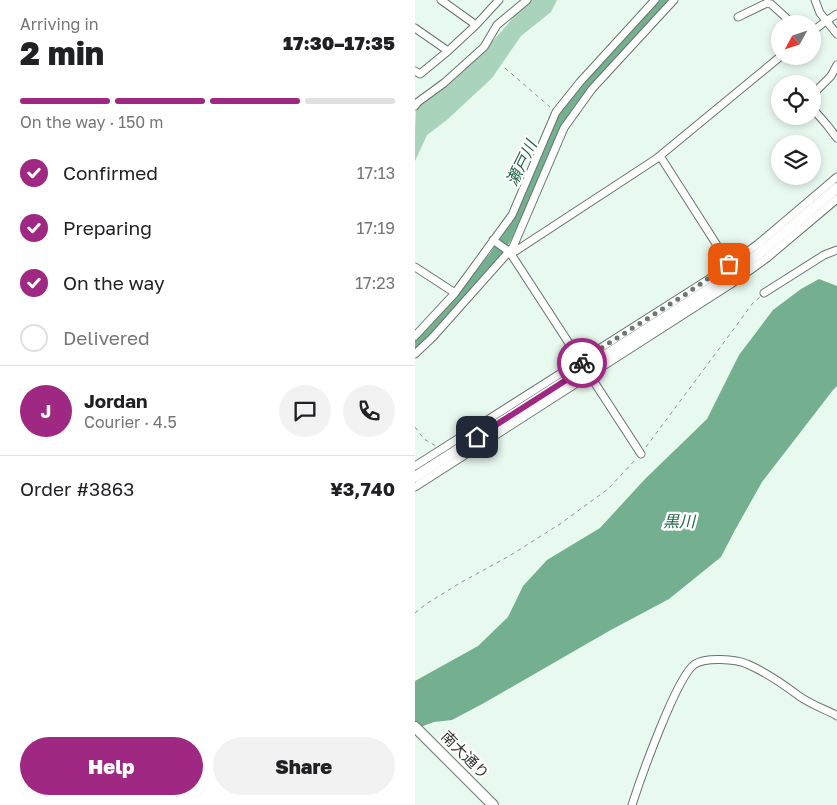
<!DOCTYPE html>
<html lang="en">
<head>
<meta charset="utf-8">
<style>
  :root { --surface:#fff; --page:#f2f2f2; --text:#202124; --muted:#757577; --line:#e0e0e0; --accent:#9e2882 }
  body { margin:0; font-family:"Golos Text","Noto Sans JP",sans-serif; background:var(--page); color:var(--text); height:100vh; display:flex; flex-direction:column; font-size:19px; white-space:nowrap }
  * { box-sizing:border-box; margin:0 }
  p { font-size:16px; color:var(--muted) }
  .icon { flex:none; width:28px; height:28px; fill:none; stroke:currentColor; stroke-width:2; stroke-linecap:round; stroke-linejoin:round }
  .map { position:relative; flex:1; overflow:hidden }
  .side { display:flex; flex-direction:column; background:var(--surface); width:415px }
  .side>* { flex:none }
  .needle { width:32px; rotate:230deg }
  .tools { position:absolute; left:356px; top:15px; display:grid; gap:10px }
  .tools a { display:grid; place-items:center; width:50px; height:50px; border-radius:50%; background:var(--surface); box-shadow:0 2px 8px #0003; font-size:25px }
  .pin { position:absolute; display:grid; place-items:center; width:42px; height:42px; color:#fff; margin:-21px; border-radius:10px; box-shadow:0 2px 8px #0006 }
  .courier { position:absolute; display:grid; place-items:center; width:50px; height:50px; margin:-25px; border:4px solid #9e2882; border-radius:50%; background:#fff; color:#222; box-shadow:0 1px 6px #0007 }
  .head em { font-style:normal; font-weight:800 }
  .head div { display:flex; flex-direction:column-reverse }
  .head { display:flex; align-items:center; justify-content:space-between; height:85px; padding:0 20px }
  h1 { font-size:32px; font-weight:800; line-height:38px }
  .bar { display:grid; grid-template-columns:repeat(4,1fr); gap:8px 5px; align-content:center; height:60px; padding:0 20px }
  .bar i { height:6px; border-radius:4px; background:var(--line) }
  .bar .on { background:var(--accent) }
  .bar p { grid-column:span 4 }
  .line { display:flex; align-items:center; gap:12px; padding:0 20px; border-top:1px solid var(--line) }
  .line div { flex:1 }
  .round { display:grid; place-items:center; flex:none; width:52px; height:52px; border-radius:26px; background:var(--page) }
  ol { padding:0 20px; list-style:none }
  li { display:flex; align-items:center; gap:15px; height:55px }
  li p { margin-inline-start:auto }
  li .icon { padding:5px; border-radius:50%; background:var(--accent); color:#fff; stroke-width:4 }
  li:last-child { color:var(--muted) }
  li i { width:28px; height:28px; border:2px solid var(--line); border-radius:50% }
  .primary-button { display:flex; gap:10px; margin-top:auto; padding:10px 20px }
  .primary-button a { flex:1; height:58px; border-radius:30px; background:var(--accent); color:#fff; font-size:20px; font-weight:800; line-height:58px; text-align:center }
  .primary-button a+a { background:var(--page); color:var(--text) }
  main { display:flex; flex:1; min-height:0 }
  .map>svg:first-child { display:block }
  .green { fill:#a9d3bb }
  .water { fill:#74af8f }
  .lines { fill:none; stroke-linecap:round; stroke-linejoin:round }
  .river { stroke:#74af8f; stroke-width:11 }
  .street-casing { stroke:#66756c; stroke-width:9 }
  .secondary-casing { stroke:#66756c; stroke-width:12 }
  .path { stroke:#8b968f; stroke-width:1; stroke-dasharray:4 4; stroke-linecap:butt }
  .street { stroke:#fff; stroke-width:7 }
  .secondary { stroke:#fff; stroke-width:10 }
  .done { stroke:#6e7872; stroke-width:5; stroke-dasharray:0 9 }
  .route { stroke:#9e2882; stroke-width:6 }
  .labels { text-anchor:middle; stroke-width:5; stroke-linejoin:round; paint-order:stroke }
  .street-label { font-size:15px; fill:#2d332f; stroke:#fff }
  .water-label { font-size:16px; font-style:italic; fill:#206444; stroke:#fff }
</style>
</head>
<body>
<main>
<section class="side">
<div class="head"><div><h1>2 min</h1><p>Arriving in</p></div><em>17:30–17:35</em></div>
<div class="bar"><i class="on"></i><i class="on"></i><i class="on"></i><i></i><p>On the way · 150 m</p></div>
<ol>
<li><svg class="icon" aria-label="check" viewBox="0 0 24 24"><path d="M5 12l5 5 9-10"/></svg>Confirmed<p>17:13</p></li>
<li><svg class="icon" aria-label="check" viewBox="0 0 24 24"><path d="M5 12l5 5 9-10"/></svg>Preparing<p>17:19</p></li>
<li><svg class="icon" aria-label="check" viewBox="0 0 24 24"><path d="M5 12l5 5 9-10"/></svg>On the way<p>17:23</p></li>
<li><i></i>Delivered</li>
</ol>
<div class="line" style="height:90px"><b class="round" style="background:var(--accent);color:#fff">J</b><div><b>Jordan</b><p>Courier · 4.5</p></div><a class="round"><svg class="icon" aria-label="chat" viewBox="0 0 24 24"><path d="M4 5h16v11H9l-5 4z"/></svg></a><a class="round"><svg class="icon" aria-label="phone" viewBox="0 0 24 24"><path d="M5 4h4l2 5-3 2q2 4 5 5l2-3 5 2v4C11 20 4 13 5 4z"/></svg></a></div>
<div class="line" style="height:65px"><div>Order #3863</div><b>¥3,740</b></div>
<div class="primary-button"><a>Help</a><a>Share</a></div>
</section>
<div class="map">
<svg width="422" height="805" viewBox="0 0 422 805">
  <rect width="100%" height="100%" fill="#e8f9ef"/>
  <path class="green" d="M111 0H142L136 12 106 36 77 78 33 119 12 135 0 161C0 152 0 117 1 111 6 102 22 94 30 86 59 60 89 33 111 0Z"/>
  <path class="water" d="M404 279 422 286V386L418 390 347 482 320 530 306 557 254 599 194 631 69 703 37 720 19 722 0 729V681L63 646 93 617 108 586 132 560 185 528 230 479 292 419 324 355 358 310 386 289Z"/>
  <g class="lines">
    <path class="river" d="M0 344 8 338 37 307 80 256 92 236 137 137 154 109 250 0"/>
    <g class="street-casing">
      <path id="street" d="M26 0 61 25
        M400 0 405 13 422 34
        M323 17 352 3 356 4 378 24
        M0 28 33 51
        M398 31 411 21 422 14
        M0 71 5 74 33 51 61 25 84 0
        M398 94 416 76 422 65
        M0 106 3 102 29 83 69 47 82 25 112 0
        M398 109 412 125 422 138
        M245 156 314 264
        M78 240 96 253
        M0 267 40 293
        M349 293 409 255 422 250
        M0 336 40 293 97 215 141 112 165 82 240 0
        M0 354 18 337 98 247 149 128 177 89 259 0
        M226 454 96 254 241 159 366 56
        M0 466 294 279 343 244 422 177
        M0 487 316 284 352 258 422 199
        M217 805C225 780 262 675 280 664 291 657 321 659 332 664 351 672 368 684 384 696 395 704 409 709 421 715L422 716"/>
    </g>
    <g class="secondary-casing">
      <path id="secondary" d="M0 477 310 279 350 249 422 188
        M0 727 78 805"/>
    </g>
    <path class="path" d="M90 68 135 107
      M0 427 9 439 21 446
      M231 447 321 326 337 304 345 297
      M0 613 11 604 45 583 96 555 145 524 193 489 222 458"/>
    <use href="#street" class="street"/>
    <use href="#secondary" class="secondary"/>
  </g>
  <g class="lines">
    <path class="done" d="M167 363 166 361 271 294 314 264"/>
    <path class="route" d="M62 437 170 368 167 363"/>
  </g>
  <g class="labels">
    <g class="street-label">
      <text transform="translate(50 755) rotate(45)" y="5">南大通り</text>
    </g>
    <g class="water-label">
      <text transform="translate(106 163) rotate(-64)" y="6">瀬戸川</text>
      <text x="264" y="527">黒川</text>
    </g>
  </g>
</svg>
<div class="tools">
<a><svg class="needle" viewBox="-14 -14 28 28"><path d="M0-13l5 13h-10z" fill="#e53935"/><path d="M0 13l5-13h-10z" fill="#757577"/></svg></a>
<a><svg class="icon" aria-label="locate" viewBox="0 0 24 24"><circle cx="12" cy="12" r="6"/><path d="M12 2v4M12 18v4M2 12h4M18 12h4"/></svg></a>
<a><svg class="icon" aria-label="layers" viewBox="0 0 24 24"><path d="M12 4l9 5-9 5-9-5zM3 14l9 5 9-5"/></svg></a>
</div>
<div class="pin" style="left:314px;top:264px;background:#ea580c"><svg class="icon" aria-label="bag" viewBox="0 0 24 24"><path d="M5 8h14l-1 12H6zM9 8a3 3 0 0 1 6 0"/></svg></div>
<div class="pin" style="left:62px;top:437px;background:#1f2937"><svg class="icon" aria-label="home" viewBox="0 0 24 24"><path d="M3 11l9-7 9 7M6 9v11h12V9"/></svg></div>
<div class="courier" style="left:167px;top:363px"><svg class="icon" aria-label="bike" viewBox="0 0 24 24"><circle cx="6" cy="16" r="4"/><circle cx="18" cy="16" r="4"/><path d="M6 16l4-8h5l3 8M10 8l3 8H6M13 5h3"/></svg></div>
</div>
</main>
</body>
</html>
